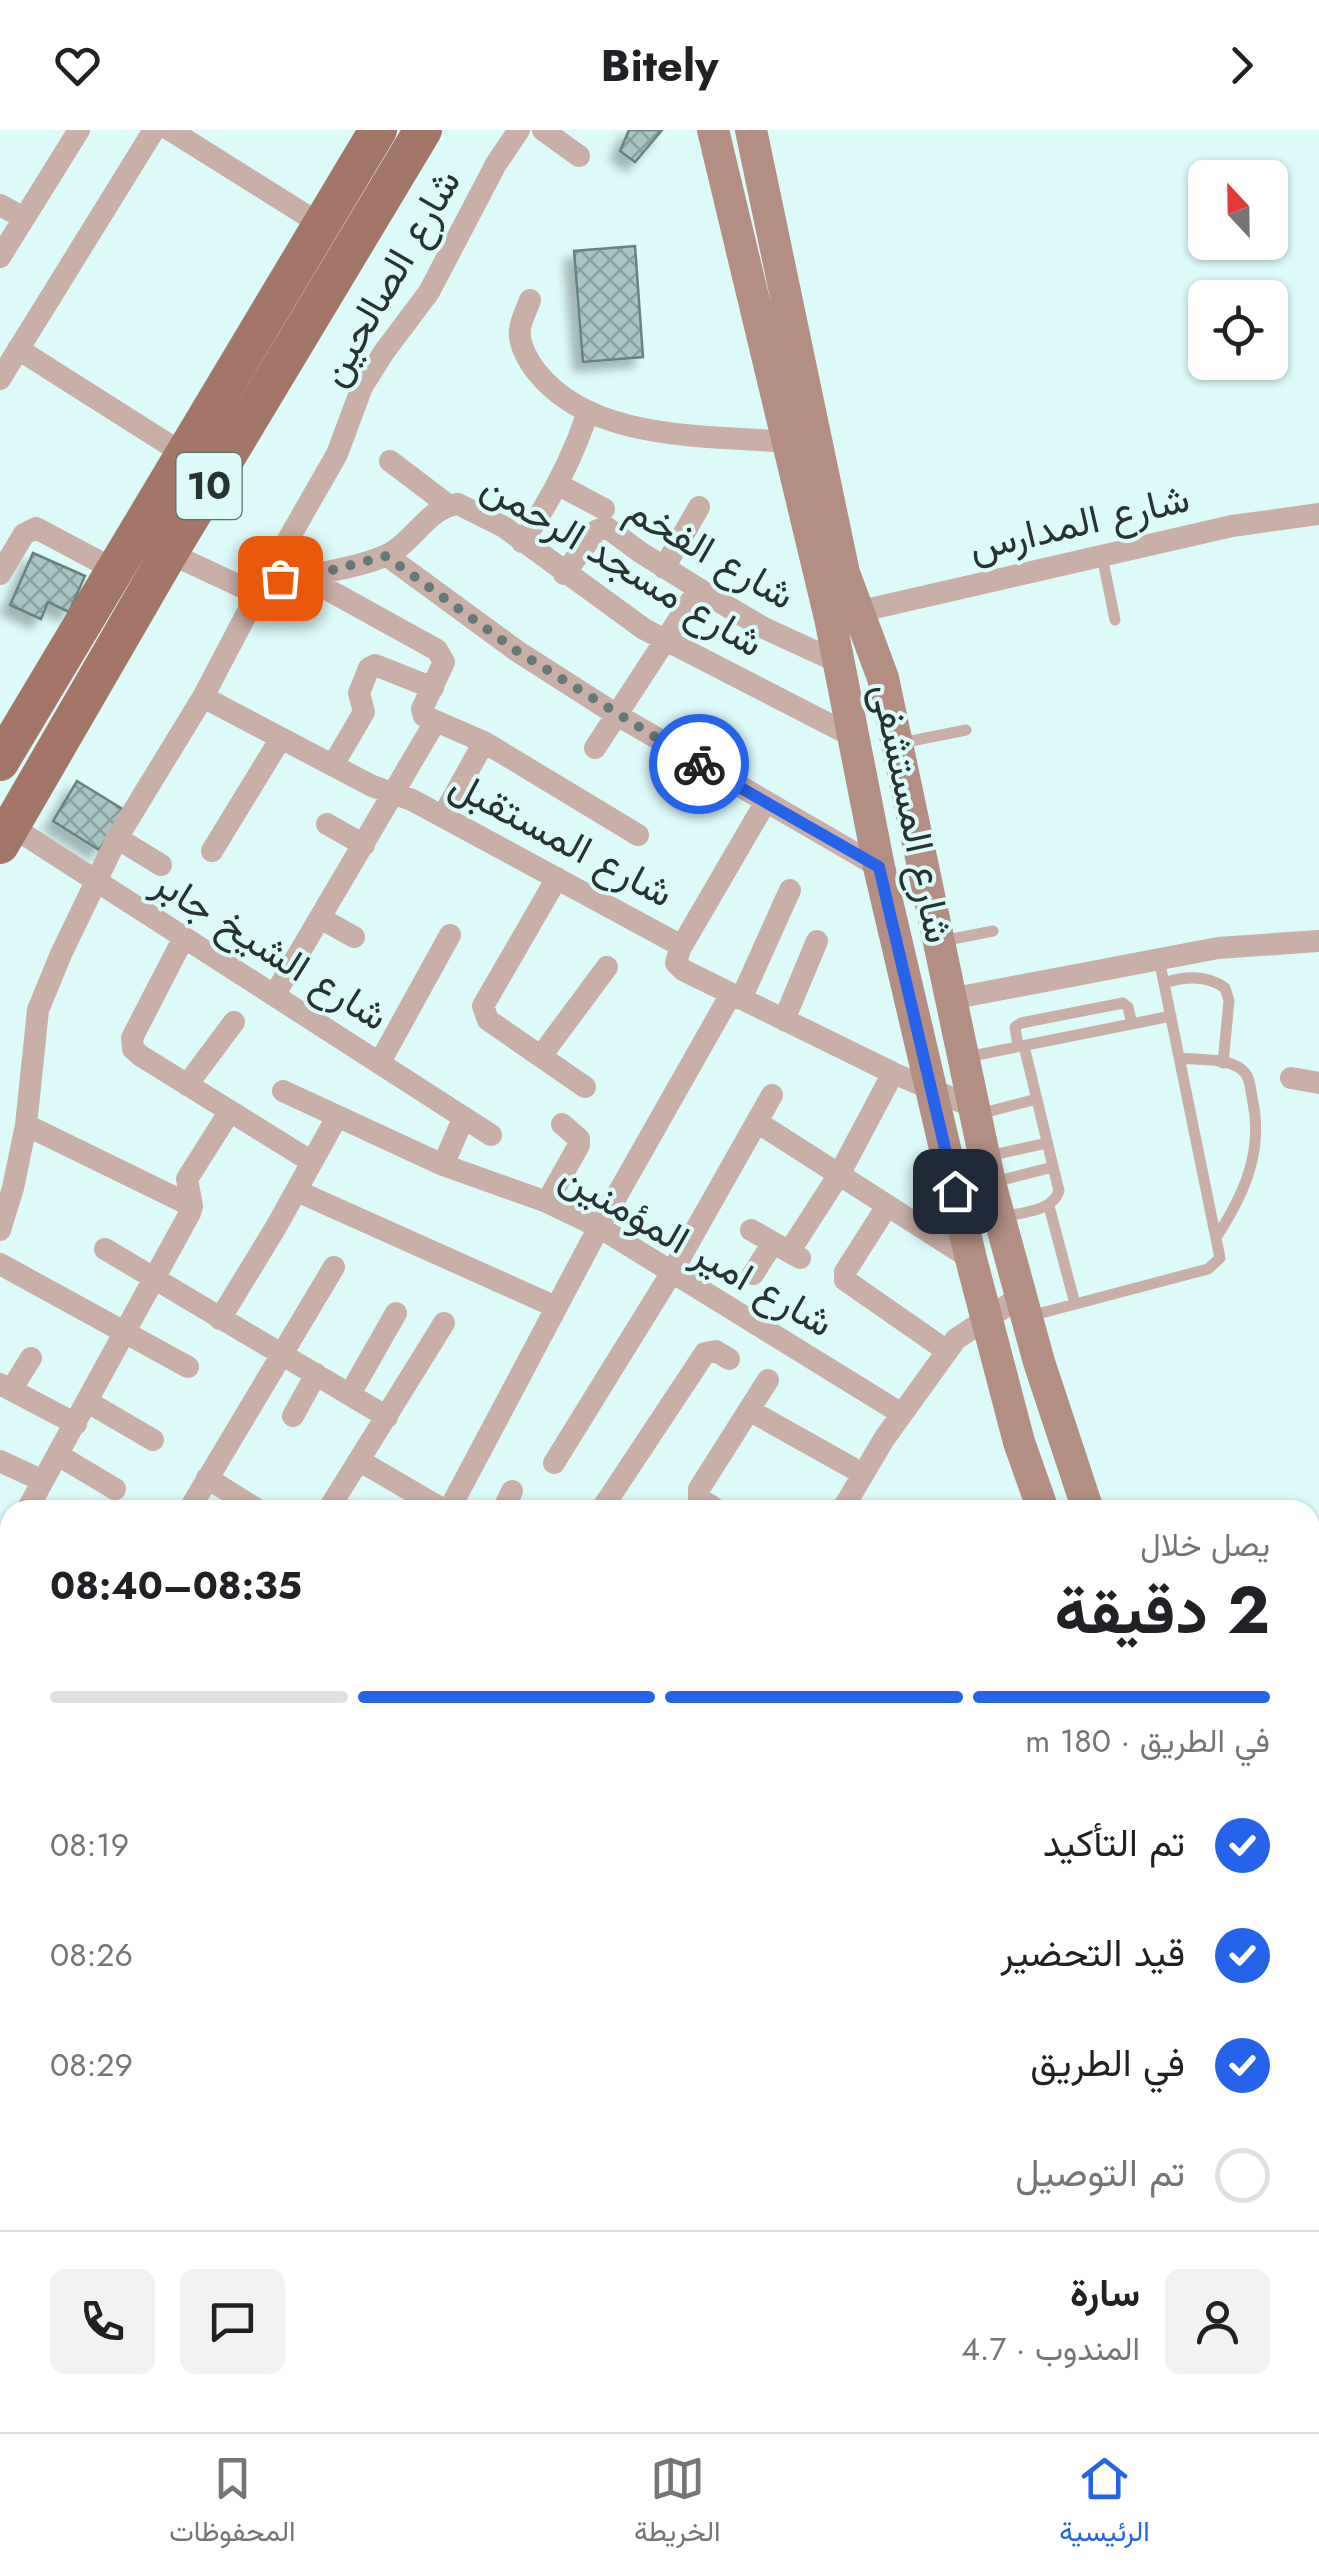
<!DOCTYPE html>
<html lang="ar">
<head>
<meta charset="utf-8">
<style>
  :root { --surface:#fff; --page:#f2f2f2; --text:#202124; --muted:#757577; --line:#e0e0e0; --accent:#2563eb }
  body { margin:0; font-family:Jost,Vazirmatn,sans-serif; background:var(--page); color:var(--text); direction:rtl; height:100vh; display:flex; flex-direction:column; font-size:38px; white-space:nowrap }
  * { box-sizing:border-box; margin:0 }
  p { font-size:32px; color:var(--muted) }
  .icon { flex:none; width:55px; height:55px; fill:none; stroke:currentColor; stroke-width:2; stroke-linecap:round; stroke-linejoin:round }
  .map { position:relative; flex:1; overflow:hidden; direction:ltr }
  .details { position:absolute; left:0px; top:1370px; width:1320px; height:932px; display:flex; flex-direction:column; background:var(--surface); border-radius:30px 30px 0 0; box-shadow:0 2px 8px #0004; direction:rtl }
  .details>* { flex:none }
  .needle { width:65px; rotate:338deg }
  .fabs { position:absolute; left:1188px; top:30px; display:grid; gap:20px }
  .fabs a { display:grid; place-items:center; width:100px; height:100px; border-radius:15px; background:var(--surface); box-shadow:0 2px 8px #0004; font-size:50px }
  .pin { position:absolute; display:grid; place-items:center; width:85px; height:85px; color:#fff; margin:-42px; border-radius:20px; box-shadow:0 5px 15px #0006 }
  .courier { position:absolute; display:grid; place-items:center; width:100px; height:100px; margin:-50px; border:8px solid #2563eb; border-radius:50%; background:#fff; color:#222; box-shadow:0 2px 12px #0007 }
  .summary em { font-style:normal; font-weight:700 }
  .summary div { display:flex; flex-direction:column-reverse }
  .summary { display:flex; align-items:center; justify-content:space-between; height:170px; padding:0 50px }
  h1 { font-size:65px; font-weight:700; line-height:75px }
  .bar { display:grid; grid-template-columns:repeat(4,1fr); gap:15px 10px; align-content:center; height:120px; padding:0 50px }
  .bar i { height:12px; border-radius:8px; background:var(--line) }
  .bar .selected { background:var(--accent) }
  .bar p { grid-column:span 4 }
  .line { display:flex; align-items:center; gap:25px; padding:0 50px; border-top:2px solid var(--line) }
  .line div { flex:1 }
  .round { display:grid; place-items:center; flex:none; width:105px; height:105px; border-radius:15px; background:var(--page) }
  ol { padding:0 50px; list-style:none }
  li { display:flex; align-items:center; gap:30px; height:110px }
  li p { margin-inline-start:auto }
  li .icon { padding:10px; border-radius:50%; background:var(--accent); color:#fff; stroke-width:4 }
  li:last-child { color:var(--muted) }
  li i { width:55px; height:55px; border:5px solid var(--line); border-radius:50% }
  header { display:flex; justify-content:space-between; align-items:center; height:130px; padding:0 50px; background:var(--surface); font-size:45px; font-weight:700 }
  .tabs { display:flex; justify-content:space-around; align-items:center; height:140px; border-top:2px solid var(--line); background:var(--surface); font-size:28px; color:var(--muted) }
  .tabs a { display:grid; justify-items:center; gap:5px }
  .tabs .selected { color:var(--accent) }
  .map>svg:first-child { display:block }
  .building { fill:url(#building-cross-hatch); stroke:#668381; stroke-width:2.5; filter:url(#shadow) }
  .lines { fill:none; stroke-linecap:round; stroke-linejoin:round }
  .lane { stroke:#c9afa7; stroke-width:11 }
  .street { stroke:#c9afa7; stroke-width:22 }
  .secondary { stroke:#b48e82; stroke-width:32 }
  .primary { stroke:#a37667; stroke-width:38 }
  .done { stroke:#667977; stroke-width:10; stroke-dasharray:0 18 }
  .route { stroke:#2563eb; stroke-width:12 }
  .labels { text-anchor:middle; stroke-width:8; stroke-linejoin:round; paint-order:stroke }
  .shield { fill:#dbfaf8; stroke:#5d6f6d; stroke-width:2.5 }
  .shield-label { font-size:38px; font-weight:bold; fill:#273332 }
  .street-label { font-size:40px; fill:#273332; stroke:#dbfaf8 }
</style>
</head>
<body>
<header><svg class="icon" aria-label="forward" viewBox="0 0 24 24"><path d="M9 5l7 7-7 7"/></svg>Bitely<svg class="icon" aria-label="heart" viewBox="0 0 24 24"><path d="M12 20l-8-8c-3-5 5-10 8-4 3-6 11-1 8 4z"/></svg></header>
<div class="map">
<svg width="1319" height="2302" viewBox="0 0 1319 2302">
  <defs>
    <pattern id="building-cross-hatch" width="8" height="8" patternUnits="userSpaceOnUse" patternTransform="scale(2.5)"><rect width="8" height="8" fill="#a7c5c3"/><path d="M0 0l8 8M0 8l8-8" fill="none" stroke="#88a19f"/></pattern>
    <filter id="shadow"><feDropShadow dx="-9" dy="9" stdDeviation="5" flood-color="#0004"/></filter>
  </defs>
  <rect width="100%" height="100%" fill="#dbfaf8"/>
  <path class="building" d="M629 0H662L635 32 620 21Z
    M635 116 643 227 583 232 574 121Z
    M33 423 85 446 69 482 48 472 41 489 10 475Z
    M77 651 124 680 99 720 53 691Z"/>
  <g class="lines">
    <path class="lane" d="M1102 426 1115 490
      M901 613 966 600
      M942 811 993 801
      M1164 853C1185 846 1207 845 1225 858L1229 871 1223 933
      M1018 916 1015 897 1021 893 1123 873 1128 877 1132 894
      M967 927 1171 886
      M1180 928C1197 930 1228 928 1241 939 1250 945 1250 957 1252 967 1264 1020 1245 1063 1217 1106
      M979 984 1037 969
      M988 1026 1047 1013
      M994 1052 1053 1037
      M1049 1076 1075 1174
      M1003 1087C1022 1082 1052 1082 1059 1061L1024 916
      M1030 1186 1208 1139 1220 1128 1159 829"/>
    <path class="street" d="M170 0 328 99
      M543 0 579 26
      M0 75 24 88
      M0 127 79 0
      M530 170C527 179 521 190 520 199 518 213 528 231 536 241 591 312 707 305 788 312
      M18 219 182 323
      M0 249 154 0
      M390 331 448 375
      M559 355 604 379
      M522 412C551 370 572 330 588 282
      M169 423 257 464
      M386 425 517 521 617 585 879 737
      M664 438 699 377
      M0 444 24 404 36 398 113 439
      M564 444 596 401 606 397 640 422 723 474 764 498 838 532
      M268 446 305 447 437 520 444 532 422 579 424 586 484 612 638 705
      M305 447C332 440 364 436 389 424 414 411 429 377 458 374L504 397 644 499 852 606
      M857 482 1232 396 1319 384
      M203 567 372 656 412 670 676 813 680 819 676 833 683 840 893 943 973 977
      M595 618 698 460
      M333 635 364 582 359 563 369 538 375 535 433 558
      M443 686 484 612
      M327 694 364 715
      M11 696 491 1005
      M117 708 161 735
      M212 721 281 608
      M557 748 483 876 488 890 585 957
      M320 788 354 807
      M183 809 132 908 133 919 141 926 312 1032
      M680 819 765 673
      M275 864 435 592
      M741 869 790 760
      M950 869 1218 818 1319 811
      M784 890 817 811
      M541 926 607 837
      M380 932 450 805
      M1291 948 1319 953
      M187 955 234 892
      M283 961 443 1035 547 1072 599 1097 902 1284
      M757 992 971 1129
      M26 995 192 1076
      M443 1035 464 987
      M297 1061 556 1177
      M547 1072 579 1015V1009L562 994
      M887 1076 845 1142V1150L947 1221
      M0 1100 13 1058 26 995 38 880 61 824 117 708 203 567 257 464 337 324 362 257 384 222 429 162 496 34 519 0
      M751 1100 800 1128
      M105 1119 387 1287
      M789 1122 840 1043 893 943
      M0 1134 188 1237
      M753 1144 773 1113
      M220 1189 276 1097 337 987
      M0 1254 76 1294
      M11 1260 31 1228
      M350 1264 396 1183
      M88 1272 153 1310
      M749 1280 863 1344
      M293 1286 316 1244
      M58 1325 115 1359
      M0 1331 43 1351
      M360 1331 444 1380
      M554 1333 672 1142 772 965
      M207 1348 258 1380
      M27 1380 190 1083 192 1076 187 1049 230 981
      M189 1380 334 1137
      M328 1380 444 1193
      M449 1380 599 1097 731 864
      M503 1380 512 1361
      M601 1380 705 1223 716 1221 729 1229
      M717 1380 699 1368V1359L768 1250
      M842 1380 884 1309 956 1209 1020 1167
      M0 1410 10 1415
      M0 1514 10 1521
      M0 1794 10 1784
      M1310 1799 1319 1805
      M0 1895 10 1900
      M0 1987H10
      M0 2095 10 2102
      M0 2142 6 2150 0 2160
      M0 2236 10 2242
      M94 2292 110 2302
      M314 2292 331 2302
      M772 2292 786 2302
      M185 2302 190 2292
      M286 2302 291 2292
      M412 2302 416 2292
      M516 2302 520 2292"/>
    <path class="secondary" d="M713 0 830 488 879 737 971 1129 1019 1312 1043 1380
      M751 0 844 443 883 548 990 1053 1039 1232 1088 1380
      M1310 1592H1319
      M1310 1653 1319 1657"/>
    <path class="primary" d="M0 632 378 0
      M0 715 169 423 423 0
      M1310 1706 1319 1687
      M1310 1772 1319 1754
      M988 2302 994 2292
      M1024 2302 1029 2292"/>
  </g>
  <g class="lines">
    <path class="done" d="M280 448 305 447 386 426 517 521 699 634"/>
    <path class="route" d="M699 634 879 737 955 1061"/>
  </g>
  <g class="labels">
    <rect class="shield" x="176.5" y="323" width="65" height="66" rx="8"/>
    <g class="shield-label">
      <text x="209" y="369">10</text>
    </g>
    <g class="street-label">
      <text transform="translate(389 147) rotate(-60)" y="14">شارع الصالحين</text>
      <text transform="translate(1079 392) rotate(-13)" y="14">شارع المدارس</text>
      <text transform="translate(711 422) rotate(30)" y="14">شارع الفخم</text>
      <text transform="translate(623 434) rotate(31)" y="14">شارع مسجد الرحمن</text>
      <text transform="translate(913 683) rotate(78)" y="14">شارع المستشفى</text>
      <text transform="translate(562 708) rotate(28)" y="14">شارع المستقبل</text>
      <text transform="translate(271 819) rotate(32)" y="14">شارع الشيخ جابر</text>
      <text transform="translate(697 1119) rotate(30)" y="14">شارع امير المؤمنين</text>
    </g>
  </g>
</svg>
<div class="fabs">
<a><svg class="needle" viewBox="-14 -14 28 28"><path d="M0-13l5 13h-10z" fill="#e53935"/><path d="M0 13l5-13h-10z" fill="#757577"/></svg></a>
<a><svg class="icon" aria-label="locate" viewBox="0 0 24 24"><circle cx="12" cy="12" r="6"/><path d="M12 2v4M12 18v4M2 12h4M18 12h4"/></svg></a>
</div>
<div class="pin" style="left:280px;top:448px;background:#ea580c"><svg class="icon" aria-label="bag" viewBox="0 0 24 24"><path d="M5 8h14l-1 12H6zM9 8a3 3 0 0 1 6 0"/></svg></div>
<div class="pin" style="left:955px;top:1061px;background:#1f2937"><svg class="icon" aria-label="home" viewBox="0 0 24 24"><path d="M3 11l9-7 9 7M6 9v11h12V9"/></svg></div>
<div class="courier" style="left:699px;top:634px"><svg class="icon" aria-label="bike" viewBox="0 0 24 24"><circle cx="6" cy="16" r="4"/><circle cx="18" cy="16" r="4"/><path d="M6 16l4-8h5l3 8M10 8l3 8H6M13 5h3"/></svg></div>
<section class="details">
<div class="summary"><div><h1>2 دقيقة</h1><p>يصل خلال</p></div><em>08:35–08:40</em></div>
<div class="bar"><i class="selected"></i><i class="selected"></i><i class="selected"></i><i></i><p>في الطريق · 180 m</p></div>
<ol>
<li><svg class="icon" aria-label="check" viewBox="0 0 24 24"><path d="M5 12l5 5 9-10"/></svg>تم التأكيد<p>08:19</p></li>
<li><svg class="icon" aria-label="check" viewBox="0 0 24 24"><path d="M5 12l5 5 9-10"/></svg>قيد التحضير<p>08:26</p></li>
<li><svg class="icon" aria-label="check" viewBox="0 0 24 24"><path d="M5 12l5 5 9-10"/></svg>في الطريق<p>08:29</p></li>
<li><i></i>تم التوصيل</li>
</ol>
<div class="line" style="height:180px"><a class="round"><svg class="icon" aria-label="person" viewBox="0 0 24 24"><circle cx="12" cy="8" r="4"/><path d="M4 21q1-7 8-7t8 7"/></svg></a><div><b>سارة</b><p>المندوب · 4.7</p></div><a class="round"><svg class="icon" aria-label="chat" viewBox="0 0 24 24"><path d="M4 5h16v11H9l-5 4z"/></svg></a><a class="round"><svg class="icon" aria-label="phone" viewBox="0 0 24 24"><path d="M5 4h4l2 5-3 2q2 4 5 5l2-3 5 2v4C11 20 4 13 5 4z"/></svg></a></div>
</section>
</div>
<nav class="tabs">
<a class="selected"><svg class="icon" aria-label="home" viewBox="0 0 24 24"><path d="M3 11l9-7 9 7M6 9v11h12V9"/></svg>الرئيسية</a>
<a><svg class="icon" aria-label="map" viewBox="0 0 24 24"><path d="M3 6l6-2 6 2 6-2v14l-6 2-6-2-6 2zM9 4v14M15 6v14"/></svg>الخريطة</a>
<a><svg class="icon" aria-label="saved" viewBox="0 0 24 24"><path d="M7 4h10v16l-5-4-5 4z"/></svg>المحفوظات</a>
</nav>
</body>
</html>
